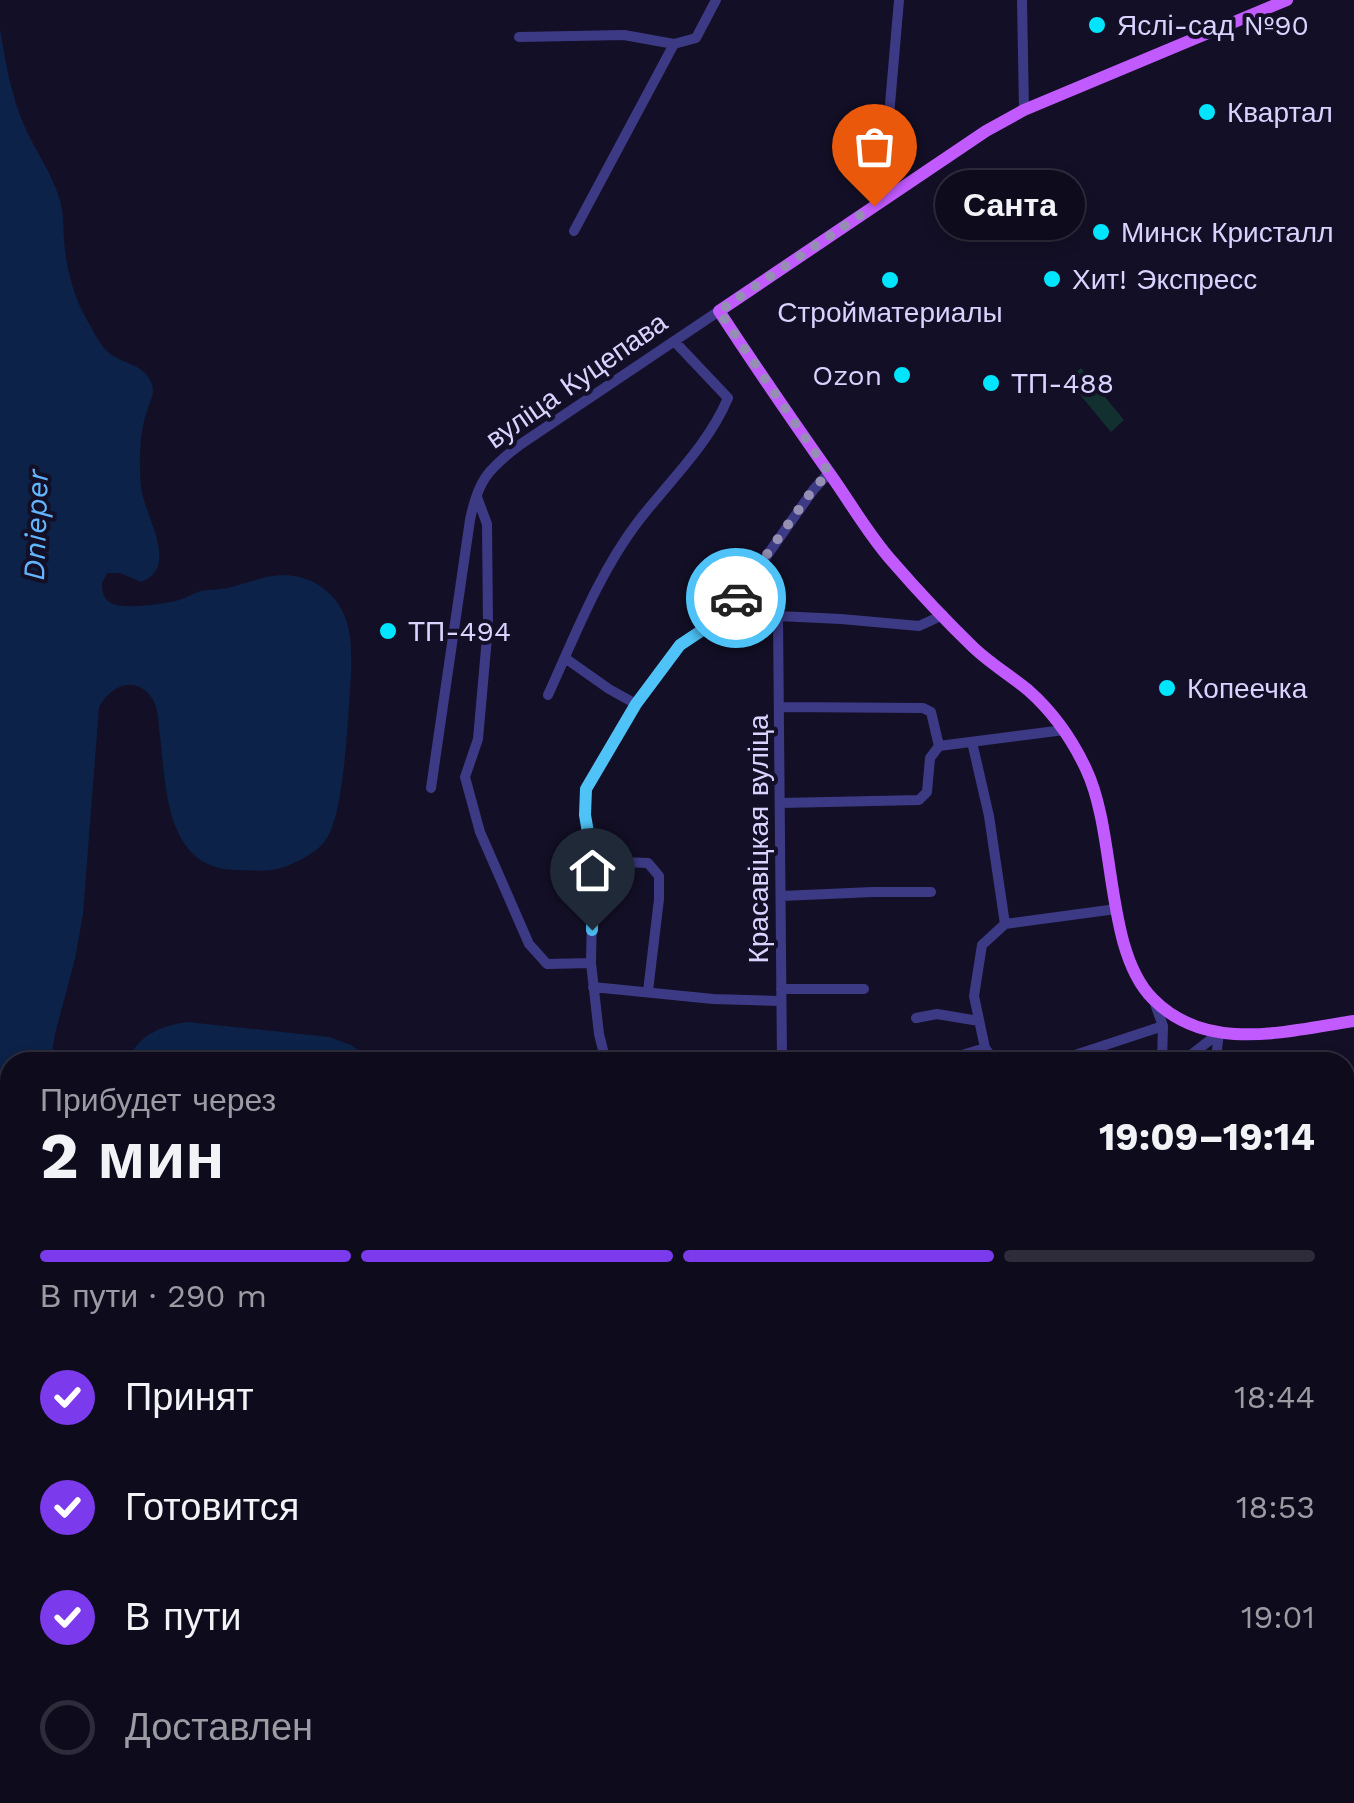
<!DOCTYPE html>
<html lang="ru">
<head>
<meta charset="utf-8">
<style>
  :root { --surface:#0e0b1c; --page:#1c1929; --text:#f1f3f6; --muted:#9b9ba3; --line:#2e2b3b; --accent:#7c3aed }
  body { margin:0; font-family:"Work Sans",sans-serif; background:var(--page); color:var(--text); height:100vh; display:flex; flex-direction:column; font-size:38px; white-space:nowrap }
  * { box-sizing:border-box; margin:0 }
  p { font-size:32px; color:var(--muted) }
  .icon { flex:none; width:55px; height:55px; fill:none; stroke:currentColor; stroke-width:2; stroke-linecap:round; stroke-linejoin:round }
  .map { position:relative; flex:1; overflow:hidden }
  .panel { position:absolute; left:0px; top:1052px; width:1355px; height:752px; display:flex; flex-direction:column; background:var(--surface); border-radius:30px 30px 0 0; box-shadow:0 5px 15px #0003,0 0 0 2px var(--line) }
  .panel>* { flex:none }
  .pin { position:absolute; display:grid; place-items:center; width:85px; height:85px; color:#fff; margin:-102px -42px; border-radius:50% 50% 50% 0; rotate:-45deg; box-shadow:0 0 10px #0007 }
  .pin .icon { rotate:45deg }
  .courier { position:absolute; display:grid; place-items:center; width:100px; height:100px; margin:-50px; border:8px solid #4fc3f7; border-radius:50%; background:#fff; color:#222; box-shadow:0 2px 12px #0007 }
  .bubble { position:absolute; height:70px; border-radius:35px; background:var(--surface); box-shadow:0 5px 15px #0003,0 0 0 2px var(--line); font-size:32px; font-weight:700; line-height:70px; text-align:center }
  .headline em { font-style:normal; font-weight:700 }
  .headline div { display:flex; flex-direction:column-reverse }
  .headline { display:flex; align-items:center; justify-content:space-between; height:170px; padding:0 40px }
  h1 { font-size:65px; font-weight:700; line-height:75px }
  .bar { display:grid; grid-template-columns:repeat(4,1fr); gap:15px 10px; align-content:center; height:120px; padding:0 40px }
  .bar i { height:12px; border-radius:8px; background:var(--line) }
  .bar .active { background:var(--accent) }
  .bar p { grid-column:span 4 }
  ol { padding:0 40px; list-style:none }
  li { display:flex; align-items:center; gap:30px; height:110px }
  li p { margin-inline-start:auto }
  li .icon { padding:10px; border-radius:50%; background:var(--accent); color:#fff; stroke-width:4 }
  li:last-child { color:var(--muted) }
  li i { width:55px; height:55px; border:5px solid var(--line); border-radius:50% }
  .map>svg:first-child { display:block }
  .green { fill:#12302f }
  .water { fill:#0c2248 }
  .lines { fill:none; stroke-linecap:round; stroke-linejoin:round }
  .minor { stroke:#3d3a85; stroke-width:10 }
  .major { stroke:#c25bff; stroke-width:12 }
  .done { stroke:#948fb3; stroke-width:10; stroke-dasharray:0 18 }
  .route { stroke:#4fc3f7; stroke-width:12 }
  .poi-dot { fill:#00e5ff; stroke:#130f26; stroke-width:4 }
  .labels { text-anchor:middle; stroke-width:8; stroke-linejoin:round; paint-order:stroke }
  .poi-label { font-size:28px; fill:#d9d4ff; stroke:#130f26; text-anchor:start }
  .street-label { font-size:28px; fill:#d9d4ff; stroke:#130f26 }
  .water-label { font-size:30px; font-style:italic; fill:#62b6ff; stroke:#130f26 }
</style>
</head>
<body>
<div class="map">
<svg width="1354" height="1803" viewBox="0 0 1354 1803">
  <rect width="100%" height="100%" fill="#130f26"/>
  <path class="green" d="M1081 368 1124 420 1111 432 1067 379Z"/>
  <path class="water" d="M0 28C5 61 11 95 24 125 35 151 53 174 60 201 64 214 63 227 64 239 66 268 73 295 87 320 93 330 99 344 108 352 121 364 143 363 151 382 156 393 150 401 147 411 139 434 139 463 141 487 144 515 181 568 141 582L120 573H107L102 583C102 591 103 599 111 603 122 610 166 604 179 600 187 598 193 593 201 591 211 589 221 590 231 587 249 583 265 575 284 575 296 575 310 579 320 586 352 608 352 640 351 675 348 712 345 816 325 841 316 853 301 860 287 866 270 873 252 870 234 870 165 867 166 786 160 736 158 721 159 704 148 693 130 675 107 690 99 708L83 914 75 959 55 1034 51 1062H10V1223L0 1241Z
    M187 1022 329 1037 351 1045 361 1052 369 1062H127C137 1036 160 1026 187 1022Z
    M10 1402V1496L0 1497V1407Z"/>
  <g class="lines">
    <path class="minor" d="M1022 0 1024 110
      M519 37 624 35 674 44 696 38 716 0
      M891 195 884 174 899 0
      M574 231 674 44
      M477 497 487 524 488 626 478 739 465 777 480 832 529 944 547 964 591 963
      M739 595 778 616 841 619 919 626 943 615
      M778 616 782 1062
      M565 658 609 689 636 704
      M548 695C574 638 599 573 637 523 669 481 707 447 728 398L675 342
      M780 707 923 708 931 712 939 746
      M972 742 989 816 1005 924
      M939 746 1064 730
      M431 788 470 520C478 480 488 469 521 444L719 311
      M781 803 919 800 927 792 930 758 939 746
      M593 861 648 863 659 876V899L648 991
      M781 896 873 892H931
      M1005 924 1116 909
      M593 987 713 999 781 1001
      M781 989H864
      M1154 1001 1163 1026 1162 1062
      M916 1018 937 1014 979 1021
      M985 1048 974 996 982 945 1005 924
      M606 1062 599 1034 591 963 593 861 585 815 586 789 636 704 679 645 709 625 739 595 814 489 829 473
      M939 1062 985 1048 993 1059 1000 1062
      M1033 1062 1066 1058 1163 1026
      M1182 1062 1219 1033
      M1218 1062 1216 1058 1219 1033
      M1345 1164 1354 1162
      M1345 1362 1354 1360
      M1345 1680 1354 1698
      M608 1795 611 1803
      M879 1795 880 1803
      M1194 1795 1199 1803
      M1326 1795 1330 1803
      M709 1803 710 1795"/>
    <path class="major" d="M1287 0 1024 110 986 131 719 311C755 366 792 420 830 474 850 502 868 534 891 560 917 590 946 621 974 648 991 664 1011 676 1028 690 1053 712 1072 739 1086 769 1117 834 1104 950 1153 999 1207 1054 1286 1031 1354 1021"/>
  </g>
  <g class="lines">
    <path class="done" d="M736 598 814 488 829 473 719 311 874 206"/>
    <path class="route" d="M592 930 593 861 585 815 586 789 636 704 680 645 710 625 736 598"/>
  </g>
  <g class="poi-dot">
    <circle cx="1097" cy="25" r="10"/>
    <circle cx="1207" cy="112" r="10"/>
    <circle cx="1101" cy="232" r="10"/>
    <circle cx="1052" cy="279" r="10"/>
    <circle cx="890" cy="280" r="10"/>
    <circle cx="902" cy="375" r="10"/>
    <circle cx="991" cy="383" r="10"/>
    <circle cx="388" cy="631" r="10"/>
    <circle cx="1167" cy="688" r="10"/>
  </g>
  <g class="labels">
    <g class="poi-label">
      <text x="1117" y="35">Яслі-сад №90</text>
      <text x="1227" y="122">Квартал</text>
      <text x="1121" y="242">Минск Кристалл</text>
      <text x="1072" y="289">Хит! Экспресс</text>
      <text x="890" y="322" text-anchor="middle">Стройматериалы</text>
      <text x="882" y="385" text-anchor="end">Ozon</text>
      <text x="1011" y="393">ТП-488</text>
      <text x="408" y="641">ТП-494</text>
      <text x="1187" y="698">Копеечка</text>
    </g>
    <g class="street-label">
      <text transform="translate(576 380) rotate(-35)" y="10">вуліца Куцепава</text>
      <text transform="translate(758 839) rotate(-90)" y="10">Красавіцкая вуліца</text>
    </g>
    <g class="water-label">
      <text transform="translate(36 525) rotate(-88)" y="10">Dnieper</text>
    </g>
  </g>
</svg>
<div class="pin" style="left:874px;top:206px;background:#ea580c"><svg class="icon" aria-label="bag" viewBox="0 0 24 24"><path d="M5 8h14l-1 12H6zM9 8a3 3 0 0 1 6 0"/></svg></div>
<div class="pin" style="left:592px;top:930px;background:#1f2937"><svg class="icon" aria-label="home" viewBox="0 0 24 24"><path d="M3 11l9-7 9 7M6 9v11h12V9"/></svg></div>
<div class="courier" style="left:736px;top:598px"><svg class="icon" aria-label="car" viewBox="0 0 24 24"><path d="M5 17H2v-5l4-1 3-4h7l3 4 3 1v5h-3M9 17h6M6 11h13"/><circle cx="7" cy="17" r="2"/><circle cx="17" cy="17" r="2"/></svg></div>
<div class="bubble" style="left:935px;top:170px;width:150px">Санта</div>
<section class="panel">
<div class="headline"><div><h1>2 мин</h1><p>Прибудет через</p></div><em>19:09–19:14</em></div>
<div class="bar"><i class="active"></i><i class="active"></i><i class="active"></i><i></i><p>В пути · 290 m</p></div>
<ol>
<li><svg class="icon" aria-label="check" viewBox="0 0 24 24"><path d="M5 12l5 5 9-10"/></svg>Принят<p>18:44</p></li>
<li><svg class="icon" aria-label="check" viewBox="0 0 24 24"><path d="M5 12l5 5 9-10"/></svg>Готовится<p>18:53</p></li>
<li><svg class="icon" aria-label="check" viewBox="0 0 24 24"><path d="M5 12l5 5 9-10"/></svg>В пути<p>19:01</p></li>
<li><i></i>Доставлен</li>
</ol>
</section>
</div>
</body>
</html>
